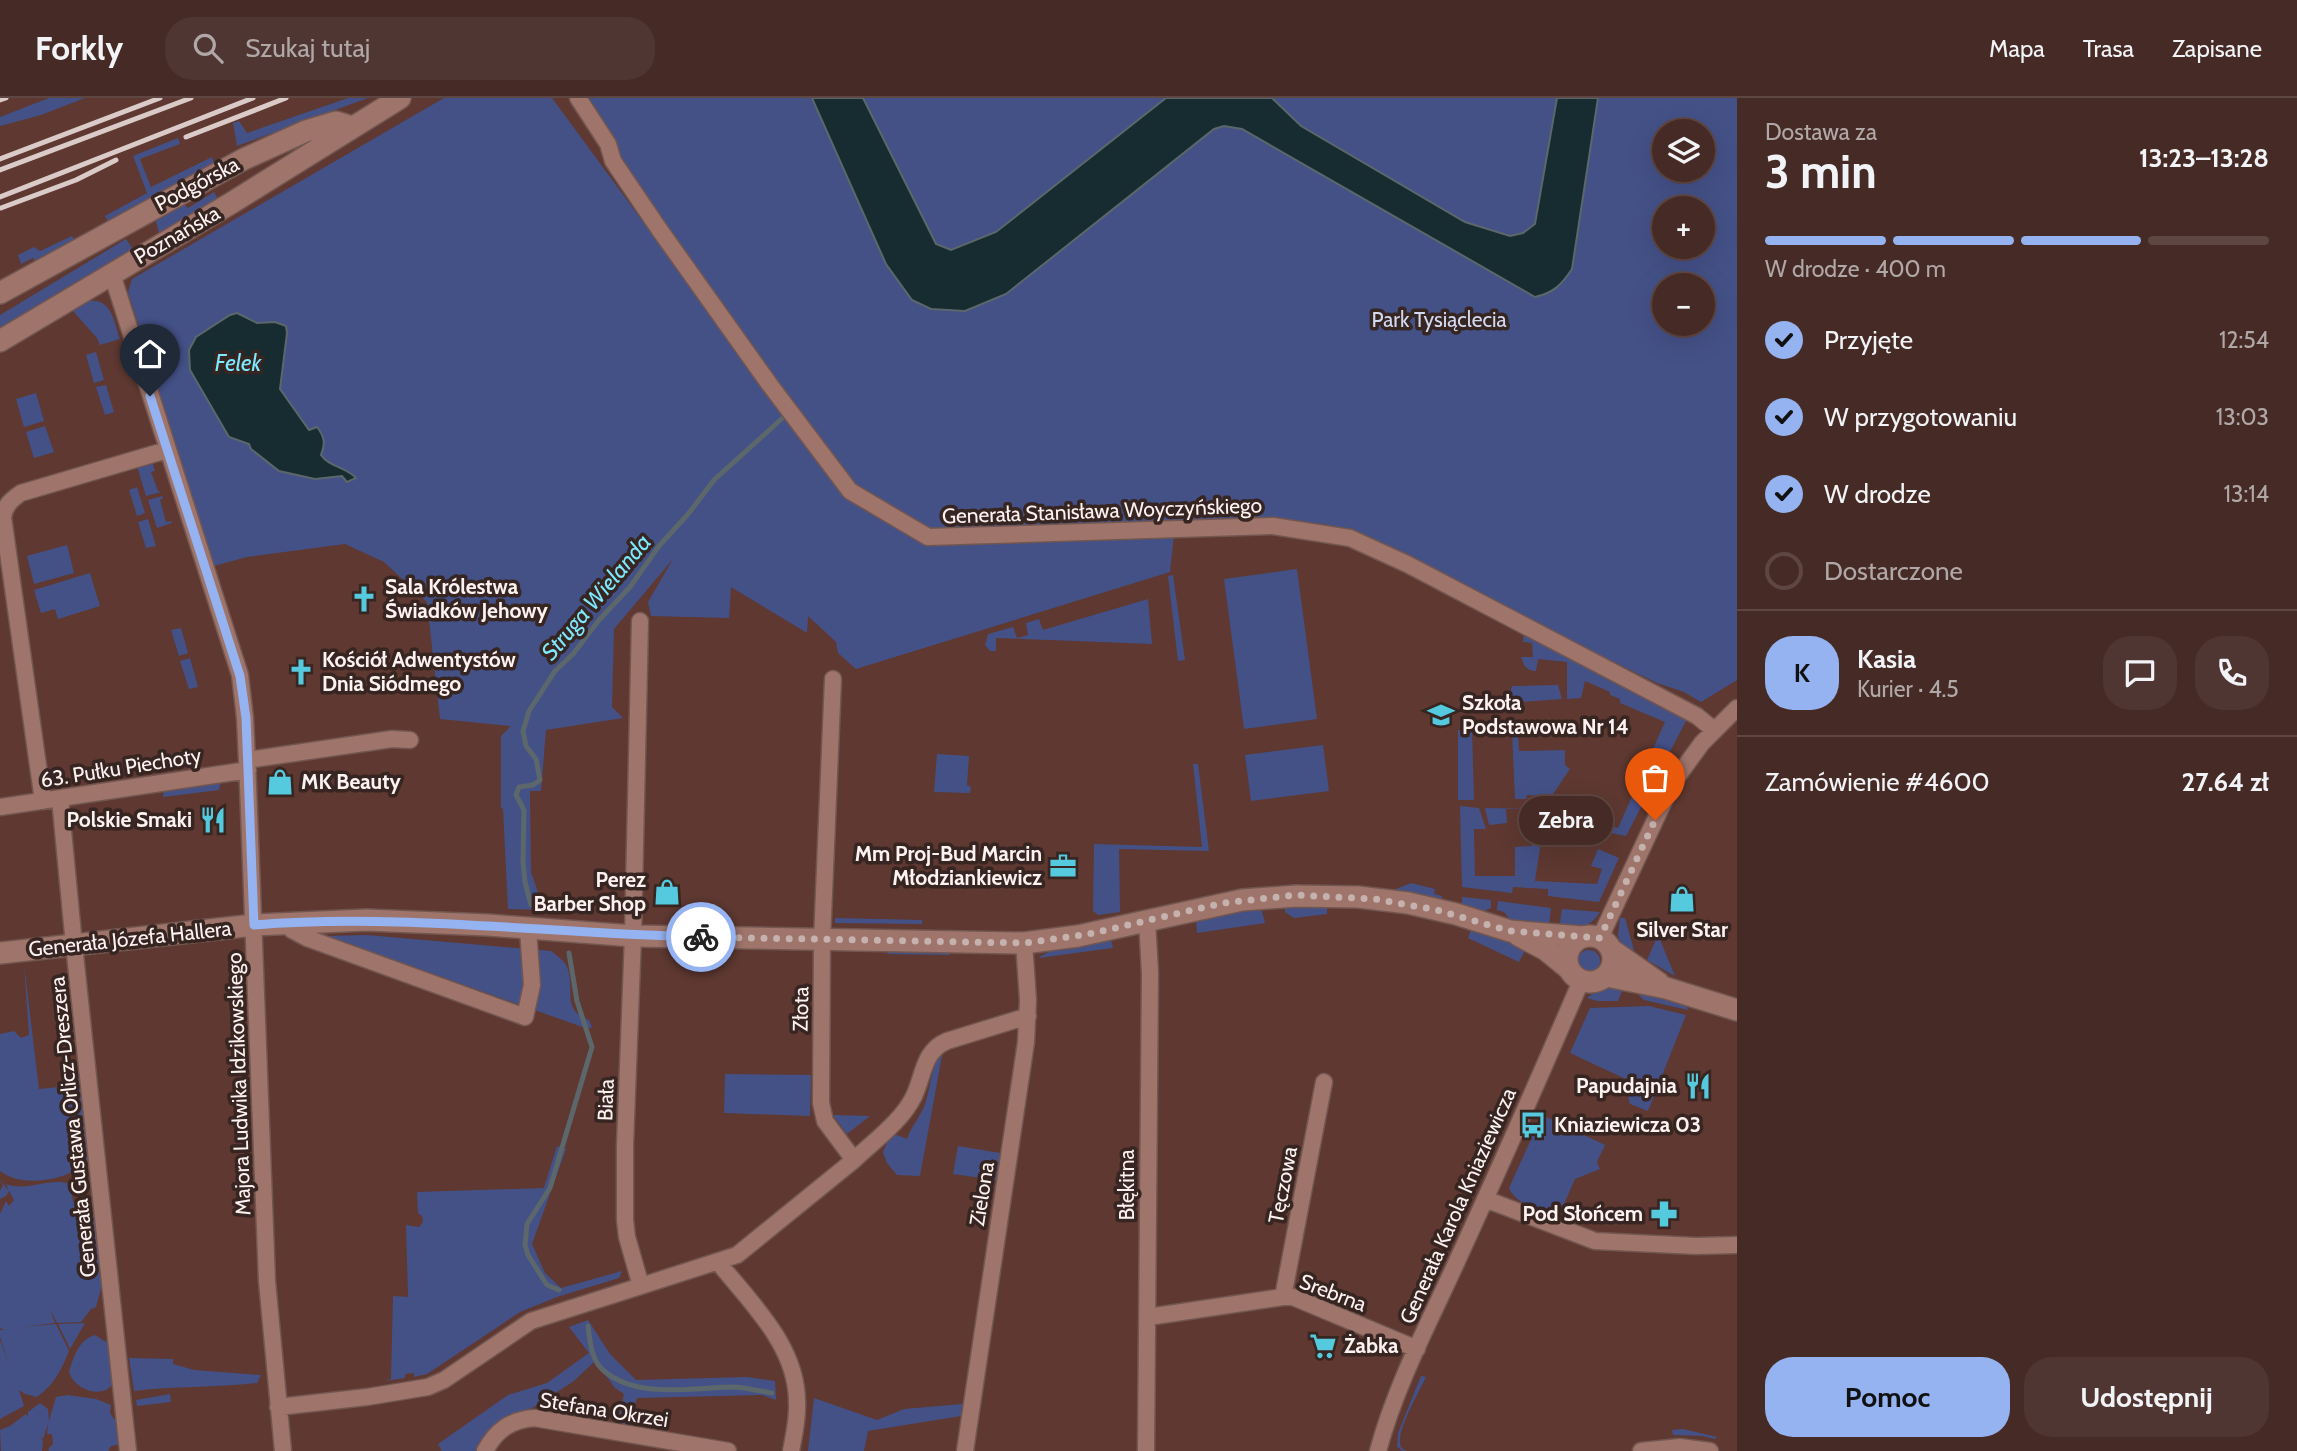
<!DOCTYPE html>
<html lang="pl">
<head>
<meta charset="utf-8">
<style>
  :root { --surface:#462a25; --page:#503632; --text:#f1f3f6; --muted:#b0a7a7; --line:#5e4642; --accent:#95b2f1 }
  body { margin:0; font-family:Cabin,sans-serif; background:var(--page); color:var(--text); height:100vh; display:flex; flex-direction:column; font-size:26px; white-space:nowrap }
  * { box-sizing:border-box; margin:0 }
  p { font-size:23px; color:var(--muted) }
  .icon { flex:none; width:38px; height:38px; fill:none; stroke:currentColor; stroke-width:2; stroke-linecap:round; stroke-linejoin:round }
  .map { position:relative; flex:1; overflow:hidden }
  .panel { display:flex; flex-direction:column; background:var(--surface); width:560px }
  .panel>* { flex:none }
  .controls { position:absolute; left:1652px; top:21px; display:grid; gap:14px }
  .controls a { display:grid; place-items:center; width:63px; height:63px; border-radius:50%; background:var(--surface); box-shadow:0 7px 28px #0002,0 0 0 2px var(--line); font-size:35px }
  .pin { position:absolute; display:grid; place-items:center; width:60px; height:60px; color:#fff; margin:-72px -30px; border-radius:50% 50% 50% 0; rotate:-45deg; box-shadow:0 0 7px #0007 }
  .pin .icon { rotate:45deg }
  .courier { position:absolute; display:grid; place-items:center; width:70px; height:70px; margin:-35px; border:5px solid #95b2f1; border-radius:50%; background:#fff; color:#222; box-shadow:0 2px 9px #0007 }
  .bubble { position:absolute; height:49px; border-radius:24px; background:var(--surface); box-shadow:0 7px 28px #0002,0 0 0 2px var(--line); font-size:23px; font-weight:700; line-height:49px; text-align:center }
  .summary em { font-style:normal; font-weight:700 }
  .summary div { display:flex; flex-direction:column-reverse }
  .summary { display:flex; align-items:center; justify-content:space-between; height:119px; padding:0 28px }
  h1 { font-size:46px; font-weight:700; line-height:52px }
  .bar { display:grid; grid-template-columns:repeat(4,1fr); gap:10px 7px; align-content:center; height:84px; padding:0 28px }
  .bar i { height:9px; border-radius:5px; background:var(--line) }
  .bar .active { background:var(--accent) }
  .bar p { grid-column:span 4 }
  .line { display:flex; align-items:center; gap:18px; padding:0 28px; border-top:2px solid var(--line) }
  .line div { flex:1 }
  .round { display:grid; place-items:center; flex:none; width:74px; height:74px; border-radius:28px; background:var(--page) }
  ol { padding:0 28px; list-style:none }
  li { display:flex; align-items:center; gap:21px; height:77px }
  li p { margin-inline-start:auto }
  li .icon { padding:7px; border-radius:50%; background:var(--accent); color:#111; stroke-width:4 }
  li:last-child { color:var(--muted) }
  li i { width:38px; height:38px; border:4px solid var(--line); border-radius:50% }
  .cta { display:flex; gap:14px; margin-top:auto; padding:14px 28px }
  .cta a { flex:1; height:80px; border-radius:28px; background:var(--accent); color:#111; font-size:28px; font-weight:700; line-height:80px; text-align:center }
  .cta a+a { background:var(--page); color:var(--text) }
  header { display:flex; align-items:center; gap:42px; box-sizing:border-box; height:98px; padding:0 35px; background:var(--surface); border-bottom:2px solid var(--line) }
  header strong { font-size:33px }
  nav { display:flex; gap:38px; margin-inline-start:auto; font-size:24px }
  .search { width:490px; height:63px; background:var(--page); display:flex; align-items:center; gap:18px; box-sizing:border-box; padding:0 24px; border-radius:28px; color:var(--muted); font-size:26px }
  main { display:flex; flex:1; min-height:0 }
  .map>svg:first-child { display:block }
  .green { fill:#445187; fill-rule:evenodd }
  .water { fill:#162c30; stroke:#5b676a; stroke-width:2 }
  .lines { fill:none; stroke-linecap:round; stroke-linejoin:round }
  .stream { stroke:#5b676a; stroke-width:5 }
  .street-casing { stroke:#725650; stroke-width:19 }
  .secondary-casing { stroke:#725650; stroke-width:24 }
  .street { stroke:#9e746b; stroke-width:16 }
  .secondary { stroke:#9e746b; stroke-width:21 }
  .rail { stroke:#dbcbc8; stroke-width:5 }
  .done { stroke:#c5b1ad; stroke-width:7; stroke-dasharray:0 12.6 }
  .route { stroke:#95b2f1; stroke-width:9 }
  .labels { text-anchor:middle; stroke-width:7; stroke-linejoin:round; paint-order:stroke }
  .street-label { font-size:21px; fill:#fcf2f0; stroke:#372522 }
  .park-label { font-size:21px; fill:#d2daf2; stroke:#372522 }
  .poi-label { font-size:21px; font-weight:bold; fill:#fcf2f0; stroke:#372522; text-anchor:start }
  .water-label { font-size:23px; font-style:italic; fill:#7ce9fe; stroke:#372522 }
</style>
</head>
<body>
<header>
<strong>Forkly</strong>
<div class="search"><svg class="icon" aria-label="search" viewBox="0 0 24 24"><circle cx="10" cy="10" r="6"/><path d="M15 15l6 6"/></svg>Szukaj tutaj</div>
<nav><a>Mapa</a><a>Trasa</a><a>Zapisane</a></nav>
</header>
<main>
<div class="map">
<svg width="1737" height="1353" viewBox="0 0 1737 1353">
  <rect width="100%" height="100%" fill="#5e3831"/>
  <path class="green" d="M49 0H85L41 17 0 28V19Z
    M348 0H368L237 48 233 25 239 23 247 35Z
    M444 0H552L846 400 927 447 1174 437 1170 474 856 571 838 555 836 544 808 518 807 535 731 489 729 520 651 518 648 504 673 461 614 531 612 609 623 620 546 632 541 693H530L531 774 544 812 508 811 503 711 501 710V638L511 628 440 621 427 504 384 464 345 446 247 459 214 468 128 194 132 181Z
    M569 0H1737V582L1701 604 1684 594 1657 585 1424 471 1325 426 1294 424 929 434 856 389ZM1664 33H1703V72H1664ZM1664 110H1703V149H1664ZM1664 187H1703V226H1664Z
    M178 40 180 46 140 61 151 89 212 59 215 69 110 127 105 118 147 95 133 58Z
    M214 94 218 101 159 136 156 123 184 106 188 110Z
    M72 138 79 147 38 168 33 160 21 166 18 157 34 149 40 153Z
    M126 141 134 153 0 233V217Z
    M89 203C112 200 114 224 120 241L100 247 97 240 73 213Z
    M96 254 104 282 94 285 86 257Z
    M106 287 114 314 105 317 96 289Z
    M36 295 44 323 24 329 16 301Z
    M45 328 54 354 34 360 26 334Z
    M152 363 155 373 151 374 158 393 161 394 146 398 137 368Z
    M137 389 145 415 137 418 129 392Z
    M162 398 163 400 160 402 166 424 171 423 172 425 157 430 148 402Z
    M148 421 156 448 146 450 138 424Z
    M67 447 74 475 34 486 27 458Z
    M1297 471 1317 621 1244 631 1224 481Z
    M90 475 100 508 58 521 55 511 41 515 34 492Z
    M1173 477 1185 562 1178 563 1168 478Z
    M1148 501 1152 546 996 540V553H990L985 547 988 536 1013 529 1017 540 1028 537 1026 525 1039 521 1043 532Z
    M181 530 188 555 179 558 171 532Z
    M1524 534 1687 621 1626 738 1569 727 1575 706 1602 718 1600 723 1618 730 1665 624 1620 605V601L1610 597V594L1585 583 1581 600 1567 601V564L1538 561 1536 573C1527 573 1524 568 1521 559H1533L1532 545 1523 544Z
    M190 560 198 589 189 591 180 563Z
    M1558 587 1562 601 1507 605 1512 588Z
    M1472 631 1474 702H1458V632Z
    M1512 634H1518L1519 653 1565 652V667L1570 671 1549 702H1544V698L1527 697 1526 701H1515Z
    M1323 647 1329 693 1251 703 1245 657Z
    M182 654 185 660 171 668 152 673 151 660Z
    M937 656 969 658 967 687 971 689 970 695 934 694Z
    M1193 666H1198L1209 753 1119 751 1120 814 1098 817 1093 813 1094 746 1202 749Z
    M221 683 219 692 163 699 164 692Z
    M1460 708 1479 710 1486 731H1474L1475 778H1515V749L1532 748V738L1541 743 1535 783 1597 786 1602 771 1591 768 1598 751 1619 760 1599 804 1548 798V791L1513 789 1512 795 1462 789Z
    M1485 710 1544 711H1506L1507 725 1489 727Z
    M1411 785 1435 791 1434 796 1442 798V802L1391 793Z
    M1462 799 1491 802V810L1481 814 1462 807Z
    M1498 803 1551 810 1549 828 1510 822 1504 814 1497 812Z
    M1327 808V816L1294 820 1285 814V809Z
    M1261 810 1265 825 1197 835 1196 820Z
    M1562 811 1600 814C1589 831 1577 831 1559 832Z
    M835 820 922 822V826L835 825Z
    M1620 820H1625L1635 856 1622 850 1618 837Z
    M1471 831 1526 850 1519 864 1468 840Z
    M367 837 551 853C557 858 564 862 567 869 576 892 560 911 589 922L592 929 588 931 327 838Z
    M1658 837 1675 878 1647 862Z
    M1111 841 1113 850 1038 860 1050 853Z
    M1578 863a11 11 0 1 1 22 0a11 11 0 1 1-22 0Z
    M889 853 949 855 950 857 887 856Z
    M24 866 39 991 79 987 78 972H80L89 1062C72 1082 22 1091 0 1073V936L14 933 21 940 29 937Z
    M1616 887 1624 888 1618 903H1597L1587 900 1596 893Z
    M1635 893 1686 906 1688 912 1644 902Z
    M1649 908 1686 917 1648 1013 1630 1006 1626 992 1630 983 1570 955 1590 910Z
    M943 952 920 1078 897 1077 887 1065 883 1054 890 1038 897 1037 907 1041C911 1028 920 1020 925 1006 931 989 931 967 943 952Z
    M725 976 811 977 810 1018 724 1015Z
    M833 1017 870 1018 847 1036Z
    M1542 1017 1605 1047 1597 1064 1600 1071 1575 1081 1563 1108 1557 1105 1550 1116C1535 1110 1516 1106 1509 1090Z
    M557 1048 566 1051 532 1146 545 1175 561 1190 622 1173 619 1180 557 1199 520 1214 427 1276 414 1279V1275L405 1276V1280L385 1283 391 1281 393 1198 408 1199 406 1127 419 1129 423 1124 422 1118 418 1115 417 1094 544 1090Z
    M958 1048 1000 1055 996 1082 953 1076Z
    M0 1082 9 1093 6 1086C27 1094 50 1079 70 1086L73 1104H76L77 1111H83L74 1112 73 1117 76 1119 82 1116 96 1117 103 1183 96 1209 91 1211 81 1224 57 1225 50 1211 55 1225 22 1229 56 1226 69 1253C61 1272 55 1286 37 1299L25 1296 19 1292 24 1308 0 1321V1242L9 1267 0 1239V1232H4L0 1230V1116L6 1103 9 1108 14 1102 9 1093 6 1098 0 1101V1092L3 1088Z
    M588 1222 610 1256 636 1282 747 1279 775 1283 776 1302 762 1297 637 1300 629 1328 617 1326 624 1296 615 1290 595 1263 574 1283 532 1310 501 1323 487 1336 477 1353H442L438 1346 508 1297 547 1285 589 1255 569 1229Z
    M85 1225 70 1251 58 1226Z
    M95 1237 106 1244 108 1237 115 1282C106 1303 75 1293 69 1274 73 1260 79 1241 95 1237Z
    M129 1260 173 1261V1266L194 1272 261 1277 257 1285C216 1290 175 1288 134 1293Z
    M1421 1278 1426 1279C1419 1294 1398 1330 1400 1345 1401 1351 1403 1351 1407 1353H1402L1397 1348 1398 1335Z
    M170 1296 171 1304 137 1308 136 1302Z
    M68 1297 96 1301 111 1307 110 1315 114 1321H118L121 1346 111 1348 108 1353H49L48 1351 53 1346 52 1336H47L48 1326 43 1341 40 1338 43 1343 42 1353H1L0 1332 10 1328 26 1316 28 1319V1314L40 1305 48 1311 49 1323 56 1299Z
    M814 1300 877 1322 904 1311 962 1306 961 1318 868 1333 864 1353H808Z
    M1683 1331 1717 1339 1715 1341 1702 1338 1673 1337 1672 1332Z"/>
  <path class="water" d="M812 0H863L936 146 951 152 996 134 1166 0H1272L1301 28 1465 124 1510 138 1523 135 1535 126 1557 0H1598L1572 171C1562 186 1554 195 1535 199L1242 31 1224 28 1214 31 1006 196 965 213 931 211 912 202 886 166Z
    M237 215 257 225 275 224 286 228 287 235 280 291 309 332 317 329C324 338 326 345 321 357 329 369 346 369 356 380L347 384 342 378 315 381 279 373 251 351 249 346 229 339 190 272 189 252 196 239 230 217Z"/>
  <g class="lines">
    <path class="stream" d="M531 807 525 784 523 764 524 712 516 697 519 689 533 687 540 682 536 661 526 648 523 633 529 613 555 573 573 556 599 522 630 489 659 448 689 415 714 382 787 316
      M559 1192 547 1187 528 1157 525 1147 527 1126 550 1090 592 949 577 903 569 855
      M588 1228C590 1242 591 1263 604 1273 639 1302 694 1289 735 1289 747 1290 760 1293 772 1295"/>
    <g class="street-casing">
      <path id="street" d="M578 0 608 46 613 63 659 131 770 287 850 393 928 439 1273 428 1350 440 1407 466 1697 618 1714 632
        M112 176 240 577 245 620 247 662 267 1183 283 1353
        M640 523 633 838 625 1047V1122L627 1139 641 1188 737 1157 854 1062 825 1023 821 1005 822 842 833 581
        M247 662 392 641 410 642
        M60 701 74 847 128 1353
        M43 703 3 419C5 407 11 402 21 395L167 352
        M0 709 248 672
        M286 824 292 832 307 840 525 919 532 887 528 831
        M1600 840 1672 686 1702 645 1737 610
        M854 1062C874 1043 902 1023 914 998 924 977 923 953 947 943L1028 918
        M1485 1101 1595 1143 1696 1148 1737 1147
        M718 1164C751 1205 797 1248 797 1304 798 1321 794 1337 791 1353
        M1283 1199 1324 984
        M1148 1219 1283 1199H1293L1417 1251
        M278 1309 367 1299 428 1289 444 1282 531 1223 641 1188
        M485 1353C496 1332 511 1322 534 1320L728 1353
        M965 1353 1026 944 1028 902 1024 845
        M1146 1353 1150 875 1147 822
        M1378 1353C1396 1286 1430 1223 1458 1161 1500 1069 1541 976 1581 883
        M1641 1353 1680 1349 1710 1353"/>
    </g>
    <g class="secondary-casing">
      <path id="secondary" d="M0 195 244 61 306 33 336 24 352 29
        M0 243 233 104 400 0
        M1518 837 1546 852 1568 870
        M1567 861a23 23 0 1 1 46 0a23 23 0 1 1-46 0Z
        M1612 852 1659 885
        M0 855 254 827 366 822 488 827 633 838 1024 845 1078 838 1242 802 1296 798 1358 799 1408 805 1456 816 1510 833 1582 839
        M1607 878 1666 890 1737 912"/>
    </g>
    <use href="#street" class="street"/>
    <use href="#secondary" class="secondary"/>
    <path class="rail" d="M0 2 6 0
      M186 39 286 0
      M0 61 160 0
      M0 72 191 0
      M0 99 253 0
      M1 110 76 82 116 62"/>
  </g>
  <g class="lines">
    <path class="done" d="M701 839 1024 845 1089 836 1223 805 1296 797 1375 801 1437 812 1510 833 1600 840 1655 722"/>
    <path class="route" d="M150 298 240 578 246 620 254 827C403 815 552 836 701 839"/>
  </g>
  <defs>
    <g id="church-bare" transform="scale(2.1)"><path d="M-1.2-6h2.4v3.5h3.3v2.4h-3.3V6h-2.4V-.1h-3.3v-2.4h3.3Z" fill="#55cadf" stroke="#372522" stroke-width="2.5" paint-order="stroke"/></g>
    <g id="school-bare" transform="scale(2.1)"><path d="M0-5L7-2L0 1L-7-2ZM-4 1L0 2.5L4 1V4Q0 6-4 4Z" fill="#55cadf" stroke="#372522" stroke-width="2.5" paint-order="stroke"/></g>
    <g id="shop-bare" transform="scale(2.1)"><path d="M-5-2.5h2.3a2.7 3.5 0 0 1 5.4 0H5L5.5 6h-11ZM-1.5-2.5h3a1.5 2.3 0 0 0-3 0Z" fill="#55cadf" stroke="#372522" stroke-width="2.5" paint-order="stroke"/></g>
    <g id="restaurant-bare" transform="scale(2.1)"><path d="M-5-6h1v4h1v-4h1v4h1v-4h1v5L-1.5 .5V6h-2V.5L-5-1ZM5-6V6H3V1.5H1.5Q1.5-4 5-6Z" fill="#55cadf" stroke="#372522" stroke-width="2.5" paint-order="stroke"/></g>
    <g id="office-bare" transform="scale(2.1)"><path d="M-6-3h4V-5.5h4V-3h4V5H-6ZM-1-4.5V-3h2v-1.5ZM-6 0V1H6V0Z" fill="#55cadf" stroke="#372522" stroke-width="2.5" paint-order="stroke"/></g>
    <g id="bus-bare" transform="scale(2.1)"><path d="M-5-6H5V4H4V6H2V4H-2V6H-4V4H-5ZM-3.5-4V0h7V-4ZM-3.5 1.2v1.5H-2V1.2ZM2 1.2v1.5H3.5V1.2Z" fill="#55cadf" stroke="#372522" stroke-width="2.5" paint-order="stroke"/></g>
    <g id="pharmacy-bare" transform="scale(2.1)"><path d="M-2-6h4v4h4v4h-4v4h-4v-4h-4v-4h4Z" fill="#55cadf" stroke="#372522" stroke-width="2.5" paint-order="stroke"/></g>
    <g id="supermarket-bare" transform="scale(2.1)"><path d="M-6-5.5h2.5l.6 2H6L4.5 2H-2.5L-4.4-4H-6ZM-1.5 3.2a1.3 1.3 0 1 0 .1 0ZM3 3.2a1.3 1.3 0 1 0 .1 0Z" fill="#55cadf" stroke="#372522" stroke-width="2.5" paint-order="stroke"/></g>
  </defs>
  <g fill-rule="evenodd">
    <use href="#church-bare" x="364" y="501"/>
    <use href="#church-bare" x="301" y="574"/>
    <use href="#school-bare" x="1441" y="617"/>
    <use href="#shop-bare" x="280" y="684"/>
    <use href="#restaurant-bare" x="213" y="722"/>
    <use href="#office-bare" x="1063" y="768"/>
    <use href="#shop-bare" x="667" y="794"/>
    <use href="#shop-bare" x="1682" y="801"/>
    <use href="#restaurant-bare" x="1698" y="988"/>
    <use href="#bus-bare" x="1533" y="1027"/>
    <use href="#pharmacy-bare" x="1664" y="1116"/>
    <use href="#supermarket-bare" x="1323" y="1248"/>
  </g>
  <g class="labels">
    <g class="street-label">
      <text transform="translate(197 86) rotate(-28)" y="7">Podgórska</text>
      <text transform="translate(177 137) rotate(-30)" y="7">Poznańska</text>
      <text transform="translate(1102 413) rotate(-2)" y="7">Generała Stanisława Woyczyńskiego</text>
      <text transform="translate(121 670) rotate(-9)" y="7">63. Pułku Piechoty</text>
      <text transform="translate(130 841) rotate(-6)" y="7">Generała Józefa Hallera</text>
      <text transform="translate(801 911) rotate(-89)" y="7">Złota</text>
      <text transform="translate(239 986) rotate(-92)" y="7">Majora Ludwika Idzikowskiego</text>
      <text transform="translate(606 1002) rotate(-88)" y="7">Biała</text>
      <text transform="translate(73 1029) rotate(-96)" y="7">Generała Gustawa Orlicz-Dreszera</text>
      <text transform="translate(1127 1087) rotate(-90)" y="7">Błękitna</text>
      <text transform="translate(1283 1087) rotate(-79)" y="7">Tęczowa</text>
      <text transform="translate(982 1096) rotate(-81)" y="7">Zielona</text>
      <text transform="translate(1458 1108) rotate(-66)" y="7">Generała Karola Kniaziewicza</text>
      <text transform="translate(1333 1195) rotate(21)" y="7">Srebrna</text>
      <text transform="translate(604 1312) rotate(9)" y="7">Stefana Okrzei</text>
    </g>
    <g class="park-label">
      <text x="1439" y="229">Park Tysiąclecia</text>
    </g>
    <g class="poi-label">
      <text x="385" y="496">Sala Królestwa<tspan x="385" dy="24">Świadków Jehowy</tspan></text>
      <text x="322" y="569">Kościół Adwentystów<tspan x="322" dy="24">Dnia Siódmego</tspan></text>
      <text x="1462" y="612">Szkoła<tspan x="1462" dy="24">Podstawowa Nr 14</tspan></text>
      <text x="301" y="691">MK Beauty</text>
      <text x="192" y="729" text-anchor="end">Polskie Smaki</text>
      <text x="1042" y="763" text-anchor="end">Mm Proj-Bud Marcin<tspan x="1042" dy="24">Młodziankiewicz</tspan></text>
      <text x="646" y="789" text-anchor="end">Perez<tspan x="646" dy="24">Barber Shop</tspan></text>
      <text x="1682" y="839" text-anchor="middle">Silver Star</text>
      <text x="1677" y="995" text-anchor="end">Papudajnia</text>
      <text x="1554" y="1034">Kniaziewicza 03</text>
      <text x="1643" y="1123" text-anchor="end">Pod Słońcem</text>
      <text x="1344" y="1255">Żabka</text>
    </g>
    <g class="water-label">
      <text x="238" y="273">Felek</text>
      <text transform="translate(596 499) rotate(-50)" y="8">Struga Wielanda</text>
    </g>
  </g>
</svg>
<div class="controls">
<a><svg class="icon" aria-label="layers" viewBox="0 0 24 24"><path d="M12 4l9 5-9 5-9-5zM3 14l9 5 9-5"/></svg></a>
<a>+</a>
<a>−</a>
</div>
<div class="pin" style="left:1655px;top:722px;background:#ea580c"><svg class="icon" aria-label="bag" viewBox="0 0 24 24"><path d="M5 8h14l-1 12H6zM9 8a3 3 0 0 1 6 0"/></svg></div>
<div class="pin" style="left:150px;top:298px;background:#1f2937"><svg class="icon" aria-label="home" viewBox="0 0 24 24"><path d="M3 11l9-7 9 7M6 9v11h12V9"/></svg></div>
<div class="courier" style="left:701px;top:839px"><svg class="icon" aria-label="bike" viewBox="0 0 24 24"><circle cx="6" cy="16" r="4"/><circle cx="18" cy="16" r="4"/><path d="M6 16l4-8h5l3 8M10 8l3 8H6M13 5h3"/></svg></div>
<div class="bubble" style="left:1519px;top:698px;width:94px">Zebra</div>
</div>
<section class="panel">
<div class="summary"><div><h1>3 min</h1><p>Dostawa za</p></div><em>13:23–13:28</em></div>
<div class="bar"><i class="active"></i><i class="active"></i><i class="active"></i><i></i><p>W drodze · 400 m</p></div>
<ol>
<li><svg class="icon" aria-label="check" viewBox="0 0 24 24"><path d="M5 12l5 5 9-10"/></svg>Przyjęte<p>12:54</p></li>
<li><svg class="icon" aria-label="check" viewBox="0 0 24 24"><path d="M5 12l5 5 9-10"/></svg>W przygotowaniu<p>13:03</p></li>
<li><svg class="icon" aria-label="check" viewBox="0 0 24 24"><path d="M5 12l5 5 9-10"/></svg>W drodze<p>13:14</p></li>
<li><i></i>Dostarczone</li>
</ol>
<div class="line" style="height:126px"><b class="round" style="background:var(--accent);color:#111">K</b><div><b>Kasia</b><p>Kurier · 4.5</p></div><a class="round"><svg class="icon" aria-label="chat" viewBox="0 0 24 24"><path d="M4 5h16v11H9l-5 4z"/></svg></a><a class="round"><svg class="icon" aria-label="phone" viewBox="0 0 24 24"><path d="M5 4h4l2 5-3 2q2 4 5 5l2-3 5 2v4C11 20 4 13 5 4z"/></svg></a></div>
<div class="line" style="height:91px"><div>Zamówienie #4600</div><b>27.64 zł</b></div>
<div class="cta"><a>Pomoc</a><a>Udostępnij</a></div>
</section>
</main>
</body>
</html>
